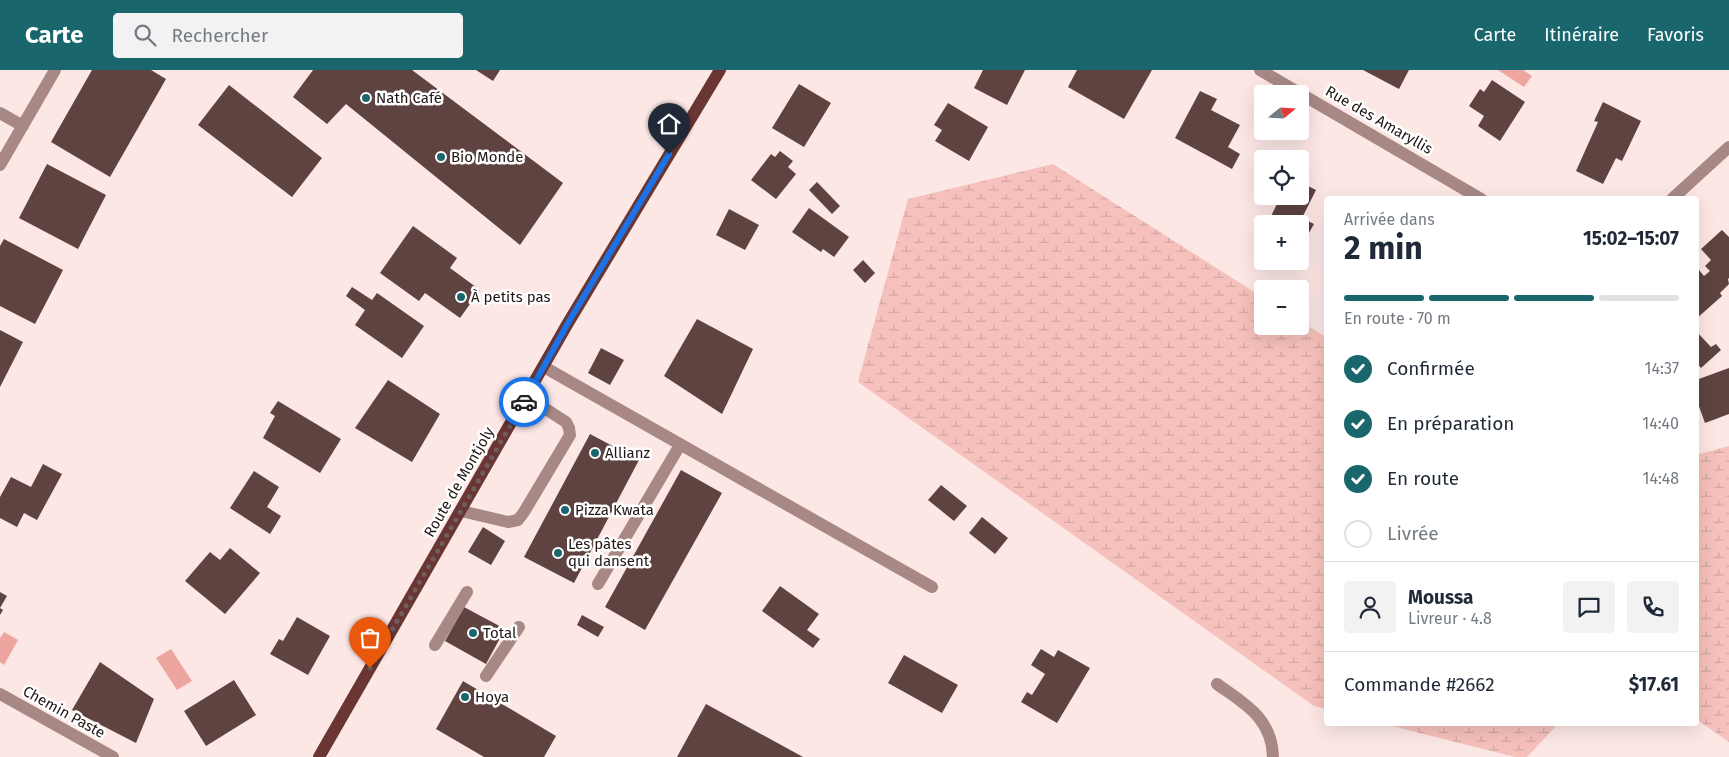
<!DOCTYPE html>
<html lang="fr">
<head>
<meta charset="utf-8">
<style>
  :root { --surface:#fff; --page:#f2f2f3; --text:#1f2937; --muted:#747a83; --line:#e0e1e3; --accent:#19666d }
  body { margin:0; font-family:"Fira Sans",sans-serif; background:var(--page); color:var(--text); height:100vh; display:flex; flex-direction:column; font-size:19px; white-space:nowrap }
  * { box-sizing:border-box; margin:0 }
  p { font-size:16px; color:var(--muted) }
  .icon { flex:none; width:28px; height:28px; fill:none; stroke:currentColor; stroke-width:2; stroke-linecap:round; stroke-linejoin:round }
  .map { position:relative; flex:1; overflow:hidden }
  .side { position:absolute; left:1324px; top:126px; width:375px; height:530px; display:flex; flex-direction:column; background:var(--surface); border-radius:5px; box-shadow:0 5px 20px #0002 }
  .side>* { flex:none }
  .needle { width:32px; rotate:72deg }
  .buttons { position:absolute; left:1254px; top:15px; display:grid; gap:10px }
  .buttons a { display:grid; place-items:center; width:55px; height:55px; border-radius:5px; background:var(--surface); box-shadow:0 5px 20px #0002; font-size:25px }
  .pin { position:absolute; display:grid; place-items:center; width:42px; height:42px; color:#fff; margin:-51px -21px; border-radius:50% 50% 50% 0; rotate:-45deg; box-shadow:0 0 5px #0007 }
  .pin .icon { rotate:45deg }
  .courier { position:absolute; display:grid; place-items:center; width:50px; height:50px; margin:-25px; border:4px solid #1a73e8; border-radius:50%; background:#fff; color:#222; box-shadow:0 1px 6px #0007 }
  .overview em { font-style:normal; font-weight:700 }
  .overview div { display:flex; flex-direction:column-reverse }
  .overview { display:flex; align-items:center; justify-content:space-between; height:85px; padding:0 20px }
  h1 { font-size:32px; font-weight:700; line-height:38px }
  .bar { display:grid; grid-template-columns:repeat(4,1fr); gap:8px 5px; align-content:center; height:60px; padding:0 20px }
  .bar i { height:6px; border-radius:4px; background:var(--line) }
  .bar .on { background:var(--accent) }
  .bar p { grid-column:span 4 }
  .line { display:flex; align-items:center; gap:12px; padding:0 20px; border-top:1px solid var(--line) }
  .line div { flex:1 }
  .round { display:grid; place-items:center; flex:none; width:52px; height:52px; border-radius:5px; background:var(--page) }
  ol { padding:0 20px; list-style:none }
  li { display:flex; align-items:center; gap:15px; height:55px }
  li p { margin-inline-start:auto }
  li .icon { padding:5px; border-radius:50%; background:var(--accent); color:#fff; stroke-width:4 }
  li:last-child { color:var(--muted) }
  li i { width:28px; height:28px; border:2px solid var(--line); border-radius:50% }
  header { display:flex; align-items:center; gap:30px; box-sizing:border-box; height:70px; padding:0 25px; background:var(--accent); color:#fff }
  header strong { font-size:24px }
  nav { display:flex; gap:28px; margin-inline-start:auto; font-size:18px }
  .search { width:350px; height:45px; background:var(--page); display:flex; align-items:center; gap:12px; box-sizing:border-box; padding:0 18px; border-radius:5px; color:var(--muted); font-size:19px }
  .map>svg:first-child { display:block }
  .wetland { fill:url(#wetland-marsh) }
  .water { fill:#eea5a0 }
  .building { fill:#5e4340 }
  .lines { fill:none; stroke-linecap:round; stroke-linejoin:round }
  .minor { stroke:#a78885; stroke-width:12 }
  .major { stroke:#693633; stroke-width:12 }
  .done { stroke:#6e5f5e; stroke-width:5; stroke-dasharray:0 9 }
  .route { stroke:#1a73e8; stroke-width:6 }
  .poi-dot { fill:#19666d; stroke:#fff; stroke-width:2 }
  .labels { text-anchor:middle; stroke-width:5; stroke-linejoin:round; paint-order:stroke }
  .poi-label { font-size:15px; fill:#221615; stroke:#fff; text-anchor:start }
  .street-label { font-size:15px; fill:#221615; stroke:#fff }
</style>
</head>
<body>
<header>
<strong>Carte</strong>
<div class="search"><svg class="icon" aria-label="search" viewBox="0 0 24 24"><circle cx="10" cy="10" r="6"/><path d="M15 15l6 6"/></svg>Rechercher</div>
<nav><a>Carte</a><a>Itinéraire</a><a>Favoris</a></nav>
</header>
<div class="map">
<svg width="1729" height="687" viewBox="0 0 1729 687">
  <defs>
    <pattern id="wetland-marsh" width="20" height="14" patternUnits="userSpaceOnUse" patternTransform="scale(1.25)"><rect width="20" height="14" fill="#f6c1bc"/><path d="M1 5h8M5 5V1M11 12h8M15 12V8" fill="none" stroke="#d3a5a1"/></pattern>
  </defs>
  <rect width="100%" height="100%" fill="#fce7e5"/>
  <path class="wetland" d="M1053 94 1262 227V256H1300V251L1326 267V639L1314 636 858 312 908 129Z
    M1729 376V672L1696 649V385Z
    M1384 654H1558L1527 687H1515Z"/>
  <path class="water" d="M1498 0H1523L1532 6 1524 17Z
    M4 562 18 570 4 595 0 592V568Z
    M171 579 192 611 177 620 156 588Z"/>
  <path class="building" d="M92 0H151L166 9 110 107 51 72Z
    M313 0H412L563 113 520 175 346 34 327 54 293 27Z
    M476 0H500L493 11Z
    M983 0H1025L1007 35 974 18Z
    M1077 0H1152L1124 49 1068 17Z
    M1363 0H1409L1399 19Z
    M1492 10 1525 32 1500 71 1478 56 1484 46 1469 36 1480 19 1484 22Z
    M799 14 831 33 804 77 772 58Z
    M229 15 322 88 292 127 198 55Z
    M1200 21 1217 29 1211 40 1240 55 1228 77 1240 84 1232 99 1175 68Z
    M1603 32 1641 51 1622 91 1616 88 1603 114 1576 101 1598 52 1594 51Z
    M948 33 988 57 969 91 935 71 942 60 934 55Z
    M780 81 793 91 788 97 796 104 776 129 751 110 771 84 775 87Z
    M47 94 106 125 78 179 19 148Z
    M817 112 840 136 832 144 809 120Z
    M1300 112 1316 120 1302 148 1314 154 1304 172 1300 170V154H1271L1268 152 1277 134 1270 130 1272 126H1300Z
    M809 138 849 167 834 187 823 179 821 182 792 162Z
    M729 139 759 155 745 180 716 165Z
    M413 156 457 188 450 198 480 220 460 248 425 223 419 231 380 203Z
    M1722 160 1729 167V208L1728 209 1729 214 1720 223 1722 226 1696 249V202L1699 200 1704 206 1710 201 1705 196 1711 190 1701 179Z
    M4 169 63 200 35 254 0 236V176Z
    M863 190 875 203 865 213 853 200Z
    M352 217 372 230 377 223 424 256 402 288 355 255 365 240 346 226Z
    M697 249 753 279 722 344 664 306Z
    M0 260 23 272 0 317Z
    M1696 261 1711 277 1716 274 1721 280 1701 298 1696 292Z
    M601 278 624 290 610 315 588 303Z
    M1729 298V344L1705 353 1696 328V310Z
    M388 310 440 344 412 392 355 358Z
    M278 331 341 369 320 403 263 368 275 346 270 343Z
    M590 364 639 390 574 513 524 487Z
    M43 394 62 404 37 450 24 443 17 457 0 448V427L11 407 31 417Z
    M681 400 722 423 645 560 605 537Z
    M254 401 279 417 267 437 281 446 270 464 230 438Z
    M941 415 967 436 954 451 928 430Z
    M982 447 1008 468 995 484 969 463Z
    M483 457 505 471 491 495 468 482Z
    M230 478 260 503 225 544 185 511 210 482 220 490Z
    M780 516 819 544 807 560 820 569 813 578 762 541Z
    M0 522 7 526 0 538 3 540 0 545Z
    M464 537 505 559 486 594 445 571Z
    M582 545 604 557 598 567 577 555Z
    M297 547 330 566 308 605 270 584 279 569 283 571Z
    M1041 579 1054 587 1058 580 1090 598 1057 653 1021 632 1027 622 1032 625 1045 604 1031 595Z
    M904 585 958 615 942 643 888 613Z
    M100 592 154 629 136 673 72 640Z
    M234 610 256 645 206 676 184 641Z
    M463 611 556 666 544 687H484L436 659Z
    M706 634 803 687H677Z"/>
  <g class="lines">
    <path class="minor" d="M1260 0 1481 129
      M0 43 23 56
      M0 95 55 0
      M1672 129 1729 77
      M544 297 932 517
      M461 441 508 452 518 450 524 442 570 365 569 358 566 352 527 327
      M598 514 680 375
      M435 575 467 522
      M486 606 519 557
      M1217 614C1245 634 1272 648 1273 687
      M0 624 113 687"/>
    <path class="major" d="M319 687 568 253 720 0"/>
  </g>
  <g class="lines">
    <path class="done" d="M370 598 524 332"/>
    <path class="route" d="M524 332 568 253 669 84"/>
  </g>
  <g class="poi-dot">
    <circle cx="366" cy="28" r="5"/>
    <circle cx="441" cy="87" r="5"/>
    <circle cx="461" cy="227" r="5"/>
    <circle cx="595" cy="383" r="5"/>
    <circle cx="565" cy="440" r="5"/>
    <circle cx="558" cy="483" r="5"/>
    <circle cx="473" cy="563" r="5"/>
    <circle cx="465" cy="627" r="5"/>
  </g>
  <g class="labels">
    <g class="poi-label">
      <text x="376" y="33">Nath Café</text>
      <text x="451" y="92">Bio Monde</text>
      <text x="471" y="232">À petits pas</text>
      <text x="605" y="388">Allianz</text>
      <text x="575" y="445">Pizza Kwata</text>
      <text x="568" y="479">Les pâtes<tspan x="568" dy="17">qui dansent</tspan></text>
      <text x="483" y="568">Total</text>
      <text x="475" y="632">Hoya</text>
    </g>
    <g class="street-label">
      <text transform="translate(1379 50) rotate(30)" y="5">Rue des Amaryllis</text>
      <text transform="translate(459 412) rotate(-60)" y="5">Route de Montjoly</text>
      <text transform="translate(64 642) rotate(29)" y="5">Chemin Paste</text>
    </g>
  </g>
</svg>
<div class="buttons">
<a><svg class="needle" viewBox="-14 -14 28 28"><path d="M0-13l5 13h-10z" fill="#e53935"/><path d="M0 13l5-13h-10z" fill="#747a83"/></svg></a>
<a><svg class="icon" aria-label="locate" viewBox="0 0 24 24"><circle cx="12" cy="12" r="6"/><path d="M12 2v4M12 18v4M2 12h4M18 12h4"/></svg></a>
<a>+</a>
<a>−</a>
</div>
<div class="pin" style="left:370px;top:598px;background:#ea580c"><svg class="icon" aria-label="bag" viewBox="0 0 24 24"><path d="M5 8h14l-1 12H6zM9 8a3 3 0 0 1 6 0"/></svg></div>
<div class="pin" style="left:669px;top:84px;background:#1f2937"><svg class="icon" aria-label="home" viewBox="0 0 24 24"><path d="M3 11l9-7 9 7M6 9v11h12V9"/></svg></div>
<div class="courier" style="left:524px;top:332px"><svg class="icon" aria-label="car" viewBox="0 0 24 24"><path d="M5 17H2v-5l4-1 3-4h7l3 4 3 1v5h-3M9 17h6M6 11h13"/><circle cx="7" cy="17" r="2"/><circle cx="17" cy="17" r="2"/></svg></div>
<section class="side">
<div class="overview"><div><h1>2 min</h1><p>Arrivée dans</p></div><em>15:02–15:07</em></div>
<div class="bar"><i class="on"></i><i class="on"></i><i class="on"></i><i></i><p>En route · 70 m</p></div>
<ol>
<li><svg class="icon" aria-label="check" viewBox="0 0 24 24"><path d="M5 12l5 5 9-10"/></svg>Confirmée<p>14:37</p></li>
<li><svg class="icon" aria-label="check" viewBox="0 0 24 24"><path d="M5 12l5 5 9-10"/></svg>En préparation<p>14:40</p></li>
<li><svg class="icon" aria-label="check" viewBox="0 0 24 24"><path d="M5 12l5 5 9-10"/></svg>En route<p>14:48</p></li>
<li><i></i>Livrée</li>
</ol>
<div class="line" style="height:90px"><a class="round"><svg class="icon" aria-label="person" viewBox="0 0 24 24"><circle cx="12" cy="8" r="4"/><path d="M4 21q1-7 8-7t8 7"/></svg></a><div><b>Moussa</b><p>Livreur · 4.8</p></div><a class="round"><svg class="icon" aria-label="chat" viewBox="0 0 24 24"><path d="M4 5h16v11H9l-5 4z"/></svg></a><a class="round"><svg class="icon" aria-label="phone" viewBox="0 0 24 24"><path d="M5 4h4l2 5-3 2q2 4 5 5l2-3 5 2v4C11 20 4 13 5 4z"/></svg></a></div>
<div class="line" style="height:65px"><div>Commande #2662</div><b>$17.61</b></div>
</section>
</div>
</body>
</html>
